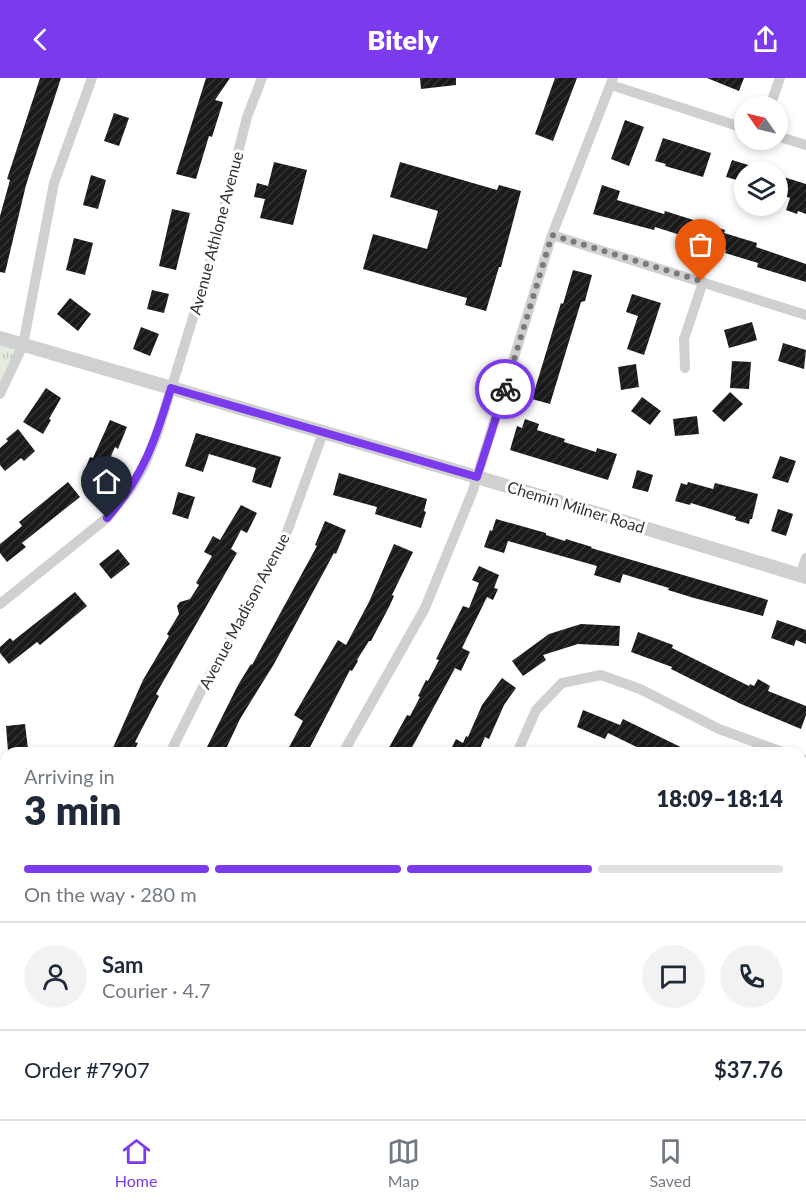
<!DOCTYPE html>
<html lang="en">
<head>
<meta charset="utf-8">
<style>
  :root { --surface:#fff; --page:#f2f2f3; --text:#1f2937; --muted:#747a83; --line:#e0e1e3; --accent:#7c3aed }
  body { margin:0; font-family:Lato,sans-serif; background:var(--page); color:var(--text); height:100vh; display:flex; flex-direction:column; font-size:22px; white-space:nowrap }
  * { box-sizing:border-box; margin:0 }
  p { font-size:20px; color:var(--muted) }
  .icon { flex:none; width:33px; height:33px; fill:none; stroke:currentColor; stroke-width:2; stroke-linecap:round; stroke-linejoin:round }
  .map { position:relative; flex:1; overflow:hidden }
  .details { position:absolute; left:0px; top:669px; width:807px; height:372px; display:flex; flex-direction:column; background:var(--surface); border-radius:18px 18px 0 0; box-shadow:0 3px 9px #0003 }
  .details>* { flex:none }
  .needle { width:39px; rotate:304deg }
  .fabs { position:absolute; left:734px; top:18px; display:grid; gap:12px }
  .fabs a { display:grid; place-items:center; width:54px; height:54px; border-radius:50%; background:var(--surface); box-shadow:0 3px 9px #0003; font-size:30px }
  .pin { position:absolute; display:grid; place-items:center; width:51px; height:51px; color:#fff; margin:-62px -26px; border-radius:50% 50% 50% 0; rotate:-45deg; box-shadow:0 0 6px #0007 }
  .pin .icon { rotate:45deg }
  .courier { position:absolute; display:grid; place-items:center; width:60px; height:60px; margin:-30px; border:4px solid #7c3aed; border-radius:50%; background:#fff; color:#222; box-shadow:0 2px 8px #0007 }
  .head em { font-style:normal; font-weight:800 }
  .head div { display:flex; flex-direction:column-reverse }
  .head { display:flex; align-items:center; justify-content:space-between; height:102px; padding:0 24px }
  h1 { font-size:39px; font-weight:800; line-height:45px }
  .bar { display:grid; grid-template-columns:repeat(4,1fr); gap:9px 6px; align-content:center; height:72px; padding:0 24px }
  .bar i { height:8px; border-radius:4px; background:var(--line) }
  .bar .active { background:var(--accent) }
  .bar p { grid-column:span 4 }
  .line { display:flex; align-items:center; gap:15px; padding:0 24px; border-top:2px solid var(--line) }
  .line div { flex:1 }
  .round { display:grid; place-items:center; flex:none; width:63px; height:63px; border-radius:32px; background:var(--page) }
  header { display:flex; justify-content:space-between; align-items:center; height:78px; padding:0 24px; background:var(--accent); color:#fff; font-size:27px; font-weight:800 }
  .menu { display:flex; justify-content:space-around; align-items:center; height:84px; border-top:2px solid var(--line); background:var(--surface); font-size:16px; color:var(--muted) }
  .menu a { display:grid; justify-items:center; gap:3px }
  .menu .active { color:var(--accent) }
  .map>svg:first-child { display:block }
  .grass { fill:url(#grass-tufts) }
  .building { fill:url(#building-hatch) }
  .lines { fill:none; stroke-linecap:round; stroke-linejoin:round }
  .minor { stroke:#d0d0d0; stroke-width:10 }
  .tertiary { stroke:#d0d0d0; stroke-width:14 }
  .done { stroke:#7a7a7a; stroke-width:6; stroke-dasharray:0 10.8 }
  .route { stroke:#7c3aed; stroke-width:8 }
  .labels { text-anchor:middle; stroke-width:6; stroke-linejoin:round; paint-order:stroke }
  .street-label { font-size:16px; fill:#333; stroke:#fff }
</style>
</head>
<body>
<header><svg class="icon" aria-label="back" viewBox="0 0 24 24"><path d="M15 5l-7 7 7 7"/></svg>Bitely<svg class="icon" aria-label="share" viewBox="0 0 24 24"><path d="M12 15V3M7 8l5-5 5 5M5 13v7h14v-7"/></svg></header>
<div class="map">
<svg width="806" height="1041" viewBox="0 0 806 1041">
  <defs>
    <pattern id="grass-tufts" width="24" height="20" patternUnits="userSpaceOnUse" patternTransform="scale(1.5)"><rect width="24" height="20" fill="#e5ecdf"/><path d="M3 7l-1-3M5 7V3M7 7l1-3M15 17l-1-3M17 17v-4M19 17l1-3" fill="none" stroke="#c5cbc0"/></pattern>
    <pattern id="building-hatch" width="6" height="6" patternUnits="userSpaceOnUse" patternTransform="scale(1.5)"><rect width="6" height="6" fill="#1a1a1a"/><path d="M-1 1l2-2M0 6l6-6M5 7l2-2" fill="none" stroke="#333"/></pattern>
  </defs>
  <rect width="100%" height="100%" fill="#fff"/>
  <path class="grass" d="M0 260 23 267 0 316Z
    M405 1035H527L525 1041H403Z"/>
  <path class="building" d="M40 0H61L26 107 5 195 0 194V138L10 102 7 101Z
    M206 0H230L215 22 223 24 212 59 209 58 196 101 176 96Z
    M420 0H456V7L421 11Z
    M555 0H577L553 63 535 56Z
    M707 0H744L739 13Z
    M114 35 129 40 119 68 104 63Z
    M625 42 644 49 629 88 611 81Z
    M663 60 711 75 703 99 665 88 666 86 655 83Z
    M732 82 765 92V94H744V104L726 99Z
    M274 84 307 92 293 147 260 140 265 121 254 119 257 105 268 108Z
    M400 84 497 112 499 107 521 113 501 189H499L486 233 465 227 467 220 363 191 373 156 427 171 438 133 390 119Z
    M91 97 106 102 98 131 83 127Z
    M777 97 806 106V136L798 133 797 136 786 132 790 120 777 115Z
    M602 107 620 113 617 122 664 136 665 133 725 152 724 155 757 165 756 169 806 186V204L757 189 758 185 725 175 726 172 693 161 655 149 654 152 593 136Z
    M172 131 190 135 176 192 159 188Z
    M74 160 93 165 85 197 66 192Z
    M573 192 592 197 585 223 581 224 550 326 532 321 561 225 563 226Z
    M152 212 169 216 164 235 147 231Z
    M632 216 661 225 644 277 627 271 638 238 626 234Z
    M70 220 91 236 78 253 57 236Z
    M752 244 757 262 729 270 724 252Z
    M141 249 159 256 150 278 133 271Z
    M783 265 806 272 804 291 778 283Z
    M732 283 751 284 749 311 730 310Z
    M636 286 639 309 621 312 618 289Z
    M46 310 61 320 49 341 51 342 43 356 23 344Z
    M730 314 743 326 724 344 712 333Z
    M642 319 661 333 650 347 631 333Z
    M697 338 699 356 675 358 673 341Z
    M525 341 539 346 537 352 565 361 564 364 596 374 597 370 617 376 608 402 510 372 517 348 522 350Z
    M110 342 127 349 118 371 115 369 98 408 81 401 90 379 93 380Z
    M18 351 35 373 24 383 21 380 5 393 0 387V370L8 363 6 361Z
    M196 355 281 379 271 410 252 404 256 390 209 376 203 394 185 388Z
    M780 378 796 383 788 405 772 400Z
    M637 392 653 397 648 414 632 410Z
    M339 395 427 421 424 433 426 434 421 450 375 436 377 429 333 417Z
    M68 404 80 419 22 465 26 469 7 484 0 475V466L22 448 19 444Z
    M688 404 713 411 715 405 758 416 752 441H750L749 446 735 442 736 439 691 425 690 427 675 423 681 405 687 407Z
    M178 414 195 419 188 441 172 436Z
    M241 427 257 435 247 455 241 452 231 471 237 475 156 616 159 618 135 664 138 665 133 675H118L112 672 143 602 169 558 167 556 179 536 177 528 180 524 190 521 199 507 196 505 212 478 204 474 213 458 220 462Z
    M778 431 793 436 786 458 771 453Z
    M496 441 546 455V457L565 463 566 461 592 469 591 470 768 522 763 538 694 520 668 512 669 510 623 496 620 505 594 497 597 488 508 463 504 475 484 469 490 452 492 453Z
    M325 443 346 452 336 476 334 475 274 586 240 641 224 675H204L238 607 251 586 252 587 317 468 315 467Z
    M394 466 413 474 392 517 394 518 389 529 371 563H369L357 582 358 583 352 593 350 592 307 675H286L303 643 294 637 338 562 346 567 369 524Z
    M118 471 130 486 111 501 99 486Z
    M479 488 499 497 494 510 498 511 493 522 487 519 462 570 470 574 461 593 455 590 409 675H386L407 637 410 638 420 619 418 618 426 602 428 603 439 582 436 581 463 528 469 530 479 505 472 502Z
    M75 514 87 528 40 567 37 564 9 586 0 575V569L10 560 13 563Z
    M777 542 806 552V566L796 562 794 568 771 560Z
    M581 546 620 548 619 568 578 566 543 577 546 582 523 598 512 583 549 556Z
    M638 554 673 567 672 570 749 608 750 606 754 608 758 601 770 608 768 613 806 628V637L801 651 741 626 671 591 672 589 631 574Z
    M502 600 516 610 504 627 489 661 485 659 479 673 483 675H449L456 661 463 665 466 658 468 659 482 627Z
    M583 632 620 647 623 641 693 675H649L608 655 605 661 577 649Z
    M25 646 28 671 8 673 6 648Z"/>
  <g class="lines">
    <path class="minor" d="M611 7 744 50
      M770 28 780 0
      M777 58 806 67
      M552 157 806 237
      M685 290 684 261 703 204
      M0 316 23 267 54 105 92 0
      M800 497 806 480
      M0 526 107 440 133 407 144 388 156 359 176 295 211 181 247 39 262 0
      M170 675 204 607 283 465 323 355
      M343 675 425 530 472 415 552 157 613 0
      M517 675 536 632 562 605 601 597 640 611 719 651 785 675
      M801 681 806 683
      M801 788 806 772
      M361 1035 373 1041
      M170 1041 174 1035
      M401 1041 403 1035
      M538 1041 540 1035
      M733 1041 734 1035"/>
    <path class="tertiary" d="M0 260 477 399 806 499"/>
  </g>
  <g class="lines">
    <path class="done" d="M505 311 552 157 701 203"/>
    <path class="route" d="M107 440C143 399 156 361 171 310L477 399 505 311"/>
  </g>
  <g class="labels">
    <g class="street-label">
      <text transform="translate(216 155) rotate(-75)" y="6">Avenue Athlone Avenue</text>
      <text transform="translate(576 429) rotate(17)" y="6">Chemin Milner Road</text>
      <text transform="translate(244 533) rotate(-62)" y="6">Avenue Madison Avenue</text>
    </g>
  </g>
</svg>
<div class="fabs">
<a><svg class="needle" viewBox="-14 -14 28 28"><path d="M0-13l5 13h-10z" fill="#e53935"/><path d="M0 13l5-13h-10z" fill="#747a83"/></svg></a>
<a><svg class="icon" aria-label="layers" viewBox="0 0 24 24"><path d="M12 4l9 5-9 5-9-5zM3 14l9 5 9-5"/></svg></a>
</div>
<div class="pin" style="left:701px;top:203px;background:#ea580c"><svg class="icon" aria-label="bag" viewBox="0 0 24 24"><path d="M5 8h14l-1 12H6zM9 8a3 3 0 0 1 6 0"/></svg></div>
<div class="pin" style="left:107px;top:440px;background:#1f2937"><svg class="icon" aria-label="home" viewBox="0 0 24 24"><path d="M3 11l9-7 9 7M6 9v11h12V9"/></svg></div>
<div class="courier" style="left:505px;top:311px"><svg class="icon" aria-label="bike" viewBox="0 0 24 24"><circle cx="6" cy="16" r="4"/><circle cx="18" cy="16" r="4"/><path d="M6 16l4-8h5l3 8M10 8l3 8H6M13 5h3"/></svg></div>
<section class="details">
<div class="head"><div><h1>3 min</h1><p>Arriving in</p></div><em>18:09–18:14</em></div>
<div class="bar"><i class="active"></i><i class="active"></i><i class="active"></i><i></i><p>On the way · 280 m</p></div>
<div class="line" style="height:108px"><a class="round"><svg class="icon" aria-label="person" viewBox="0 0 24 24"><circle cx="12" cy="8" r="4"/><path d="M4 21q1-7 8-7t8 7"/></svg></a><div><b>Sam</b><p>Courier · 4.7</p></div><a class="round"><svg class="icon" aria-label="chat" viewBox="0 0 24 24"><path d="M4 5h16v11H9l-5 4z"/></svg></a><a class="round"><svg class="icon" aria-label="phone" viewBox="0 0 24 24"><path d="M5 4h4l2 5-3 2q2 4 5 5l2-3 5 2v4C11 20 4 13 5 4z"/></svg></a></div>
<div class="line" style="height:78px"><div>Order #7907</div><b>$37.76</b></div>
</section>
</div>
<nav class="menu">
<a class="active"><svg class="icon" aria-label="home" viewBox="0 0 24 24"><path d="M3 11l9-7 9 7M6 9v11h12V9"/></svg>Home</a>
<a><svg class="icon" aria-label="map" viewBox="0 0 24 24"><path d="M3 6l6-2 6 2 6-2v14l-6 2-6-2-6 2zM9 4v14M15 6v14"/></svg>Map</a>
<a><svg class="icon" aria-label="saved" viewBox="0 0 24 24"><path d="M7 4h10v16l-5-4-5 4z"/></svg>Saved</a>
</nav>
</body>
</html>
